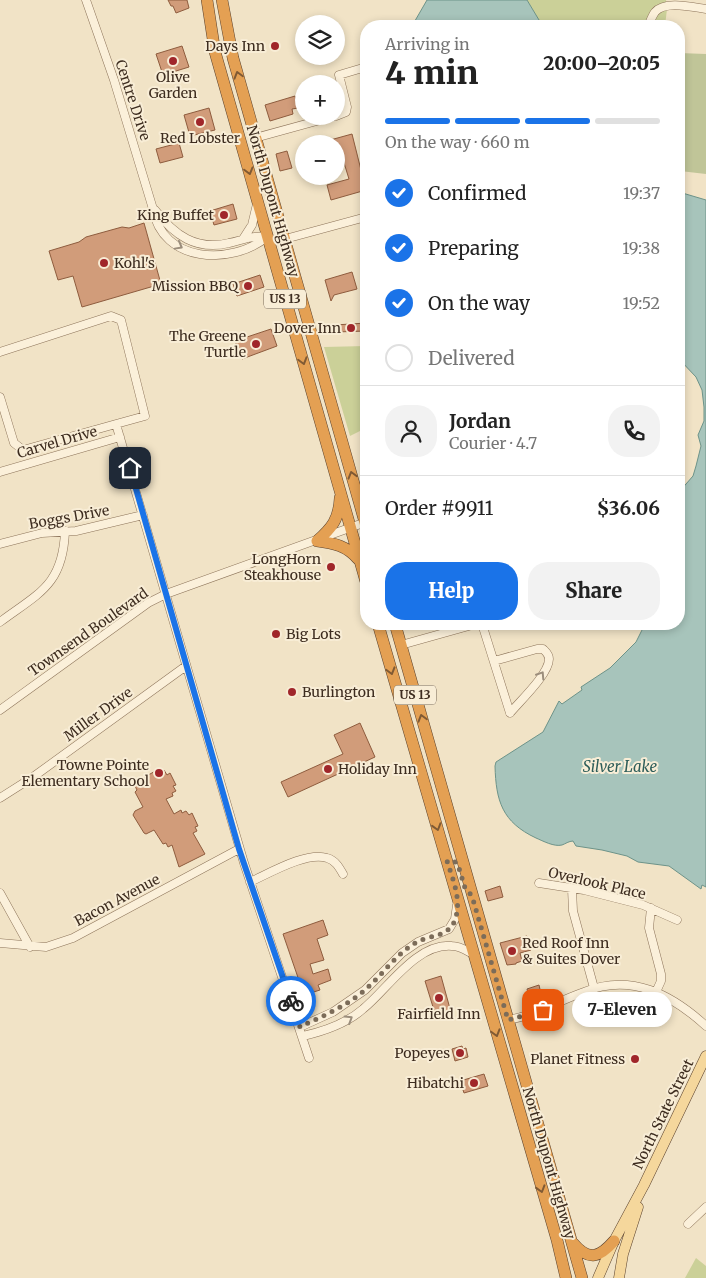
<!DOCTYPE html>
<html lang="en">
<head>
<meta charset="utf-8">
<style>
  :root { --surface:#fff; --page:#f2f2f2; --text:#222; --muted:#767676; --line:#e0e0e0; --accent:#1a73e8 }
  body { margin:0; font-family:Merriweather,serif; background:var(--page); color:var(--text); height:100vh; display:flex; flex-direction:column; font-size:19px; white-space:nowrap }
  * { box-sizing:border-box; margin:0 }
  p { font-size:16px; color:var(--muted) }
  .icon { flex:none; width:28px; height:28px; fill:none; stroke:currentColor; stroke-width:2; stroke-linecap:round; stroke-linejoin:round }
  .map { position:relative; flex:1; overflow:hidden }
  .details { position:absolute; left:360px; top:20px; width:325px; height:610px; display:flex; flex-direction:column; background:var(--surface); border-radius:20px; box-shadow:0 2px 8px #0003 }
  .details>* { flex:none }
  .tools { position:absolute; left:295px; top:15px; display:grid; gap:10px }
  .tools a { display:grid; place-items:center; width:50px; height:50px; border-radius:50%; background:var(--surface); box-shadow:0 2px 8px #0003; font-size:25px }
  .pin { position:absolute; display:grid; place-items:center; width:42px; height:42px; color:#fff; margin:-21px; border-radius:10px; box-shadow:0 2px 8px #0006 }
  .courier { position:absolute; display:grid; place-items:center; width:50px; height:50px; margin:-25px; border:4px solid #1a73e8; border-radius:50%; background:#fff; color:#222; box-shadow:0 1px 6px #0007 }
  .bubble { position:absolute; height:35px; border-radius:18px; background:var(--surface); box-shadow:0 2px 8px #0003; font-size:16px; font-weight:800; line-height:35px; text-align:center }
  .summary em { font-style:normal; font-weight:800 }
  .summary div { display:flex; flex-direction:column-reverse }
  .summary { display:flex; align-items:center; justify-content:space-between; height:85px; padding:0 25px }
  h1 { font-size:32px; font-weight:800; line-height:38px }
  .bar { display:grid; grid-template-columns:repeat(4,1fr); gap:8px 5px; align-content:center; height:60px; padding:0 25px }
  .bar i { height:6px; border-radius:4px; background:var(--line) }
  .bar .active { background:var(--accent) }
  .bar p { grid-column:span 4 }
  .line { display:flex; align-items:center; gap:12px; padding:0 25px; border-top:1px solid var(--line) }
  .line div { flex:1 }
  .round { display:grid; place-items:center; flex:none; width:52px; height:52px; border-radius:20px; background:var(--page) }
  ol { padding:0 25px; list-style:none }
  li { display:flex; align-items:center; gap:15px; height:55px }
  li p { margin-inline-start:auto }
  li .icon { padding:5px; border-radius:50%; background:var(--accent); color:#fff; stroke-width:4 }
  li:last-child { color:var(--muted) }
  li i { width:28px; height:28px; border:2px solid var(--line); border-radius:50% }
  .cta { display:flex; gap:10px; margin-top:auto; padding:10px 25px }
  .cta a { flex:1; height:58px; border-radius:20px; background:var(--accent); color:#fff; font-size:20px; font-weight:800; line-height:58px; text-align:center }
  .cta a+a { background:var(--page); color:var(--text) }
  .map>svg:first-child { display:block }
  .green { fill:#cbd098 }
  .cemetery { fill:#c0c598 }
  .water { fill:#a7c4bb; stroke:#6d9389 }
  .building { fill:#d19c7a; stroke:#8e5c3e }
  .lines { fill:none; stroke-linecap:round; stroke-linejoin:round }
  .minor-casing { stroke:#8d745a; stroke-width:9 }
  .major-casing { stroke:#5b422e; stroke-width:11 }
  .highway-casing { stroke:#5b422e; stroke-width:12 }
  .minor { stroke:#fbf0da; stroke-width:8 }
  .major { stroke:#f5d79c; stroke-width:10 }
  .highway { stroke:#e4a053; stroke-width:11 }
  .oneway { stroke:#805a34 }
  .oneway2 { stroke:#9c8e7c }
  .done { stroke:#7c6c59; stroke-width:5; stroke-dasharray:0 9 }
  .route { stroke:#1a73e8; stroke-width:6 }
  .poi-dot { fill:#a0262a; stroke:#f8edd6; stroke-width:2 }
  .labels { text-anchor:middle; stroke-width:4; stroke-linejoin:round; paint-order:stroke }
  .shield { fill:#f8edd6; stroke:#756656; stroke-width:1 }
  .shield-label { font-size:12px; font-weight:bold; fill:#3d2c1f }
  .poi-label { font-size:14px; fill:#3d2c1f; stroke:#f8edd6; text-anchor:end }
  .street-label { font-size:14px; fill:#3d2c1f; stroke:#f8edd6 }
  .water-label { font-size:15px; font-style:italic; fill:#2d5d59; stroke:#f8edd6 }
</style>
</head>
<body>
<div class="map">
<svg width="706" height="1278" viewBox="0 0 706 1278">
  <rect width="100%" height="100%" fill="#f1e3c6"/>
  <path class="green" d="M527 0H666L667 9 665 26H546L539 21Z
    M366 346V428L350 436 324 347Z
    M696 1258 706 1266V1278H685Z"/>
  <path class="cemetery" d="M679 53 706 54V174L680 171 679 166Z"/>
  <path class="water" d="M427 0H527L539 20 546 26H412Z
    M679 192 706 200V887L702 885 701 889 669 866 638 862 627 856 602 850 576 846 573 841C569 841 565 844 562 845 554 847 543 841 536 838 502 822 496 801 495 766L496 762 543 732 559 701 562 704 582 690 581 687 610 668 636 642 643 628 648 624H679V545L682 526 683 505 679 503V492L693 476 696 466 701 446 698 435 704 421V407L702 390 696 377 679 359Z"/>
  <path class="building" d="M168 0H187L189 8 176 13 173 6H171Z
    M182 46 189 67 163 75 156 54Z
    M295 96 298 108 292 109 293 114 270 121 265 105Z
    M209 108 215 130 190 136 184 115Z
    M352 134 366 190 331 200 327 185 349 179 341 153 336 155V144L323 142Z
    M179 143 183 157 160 163 156 149Z
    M287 151 292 168 280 171 276 154Z
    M233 204 237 219 214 225 210 211Z
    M144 223 161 284 82 307 73 276 58 280 49 251 79 242 86 237 122 227 129 228Z
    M352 272 357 289 334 295 331 301 325 280Z
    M260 275 264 287 237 296 233 284Z
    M366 323V331L335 332V325Z
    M271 329 277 346 242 359 235 341Z
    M360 723 375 757 288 797 281 782 343 754 334 735Z
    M157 770 161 773 164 770 167 775 170 773 176 785 173 786 176 791 172 793 173 796 166 799 174 814 181 810 182 813 186 811 189 815 192 813 198 826 195 827 197 831 193 833 205 854 179 867 172 845 168 847 166 843 163 844 154 830 146 834 144 833 133 815 135 811 143 807 135 792 137 790 135 786 139 784 138 781Z
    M500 886 503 897 488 901 485 891Z
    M323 920 328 935 317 939 324 960 310 964 313 974 328 969 331 980 318 985 320 990 304 995 283 934Z
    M527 936 531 950 520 953 522 961 516 963V964L507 965 500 943Z
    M441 976 452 1016 437 1020 425 981Z
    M539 985 542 998 530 1001 527 989Z
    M462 1046 463 1049 466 1048 468 1057 455 1061 452 1049Z
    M484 1074 488 1086 464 1093 460 1081Z"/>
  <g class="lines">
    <g class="minor-casing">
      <path id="minor" d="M86 0 114 80 153 209C162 263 231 266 267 237
        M648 26C650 22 652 16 655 12 665 0 692 7 706 9
        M336 116 346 112 347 107 339 75 366 67
        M255 138 335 116
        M155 210C174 235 196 251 229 243 243 240 253 235 267 237
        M243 239 252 225 257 204
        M285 239 366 217
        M0 352 111 316 121 320 145 416 116 424 244 863 309 1058
        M0 397 14 443 23 450 116 424
        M0 472 120 437
        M0 544 42 533 76 531 143 515
        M0 622C39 593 63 585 65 531
        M482 624 510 713
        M401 645 476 624
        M494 661 537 649H543C546 652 549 654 549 659 549 674 520 701 510 713
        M0 710 148 603 166 594 366 522
        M0 798 33 777 186 666
        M250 882C268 874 307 851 327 858 335 860 339 867 343 874
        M539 883 584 890 643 905 677 920
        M572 889 573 911 594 988
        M0 893 30 947
        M651 908 649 928 661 974V981L656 992
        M0 943 46 947 73 938 239 849
        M508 1020C536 1015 558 1001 584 992 631 973 671 994 706 1026
        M300 1027 333 1012 365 990 402 953 418 942 449 929 455 919 457 905
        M303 1036C325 1031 346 1024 363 1009 388 989 416 943 452 946 460 946 467 951 473 954
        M688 1224 706 1207"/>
    </g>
    <g class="major-casing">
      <path id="major" d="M598 1278 614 1241 644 1185 706 1056
        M619 1278 623 1254 638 1207"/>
    </g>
    <g class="highway-casing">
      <path id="highway" d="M207 0 215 52 366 582
        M222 0 233 58 366 526
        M317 541C332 528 339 519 340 498
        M317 541C334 543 347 546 358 559
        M378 624 557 1240 566 1278
        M395 624 582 1278
        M573 1243C589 1262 600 1257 614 1241"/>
    </g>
    <use href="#minor" class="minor"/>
    <use href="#major" class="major"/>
    <use href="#highway" class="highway"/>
  </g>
  <defs><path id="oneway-chevron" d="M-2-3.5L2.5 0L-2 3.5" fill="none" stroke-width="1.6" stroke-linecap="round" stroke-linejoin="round" transform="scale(1.25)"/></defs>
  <g class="oneway">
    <use href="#oneway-chevron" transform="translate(238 75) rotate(-106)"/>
    <use href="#oneway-chevron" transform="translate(249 171) rotate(75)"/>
    <use href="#oneway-chevron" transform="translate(303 361) rotate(74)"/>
    <use href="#oneway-chevron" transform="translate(352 475) rotate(-106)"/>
    <use href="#oneway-chevron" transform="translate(391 671) rotate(74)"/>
    <use href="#oneway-chevron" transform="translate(422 718) rotate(-106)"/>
    <use href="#oneway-chevron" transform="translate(437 827) rotate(73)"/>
    <use href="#oneway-chevron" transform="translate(496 1033) rotate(74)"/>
    <use href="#oneway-chevron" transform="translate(541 1189) rotate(73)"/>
  </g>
  <g class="oneway2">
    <use href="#oneway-chevron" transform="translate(179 246) rotate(29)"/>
    <use href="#oneway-chevron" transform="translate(541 675) rotate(-57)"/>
    <use href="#oneway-chevron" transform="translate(349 1019) rotate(-32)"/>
  </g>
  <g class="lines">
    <path class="done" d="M291 1001 300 1027C323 1016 347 1006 366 989 383 974 397 953 417 942 430 935 449 937 455 920 462 900 453 880 447 861L455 862 458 865 465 888 472 896 508 1020 543 1010"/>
    <path class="route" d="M130 468 239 849 291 1001"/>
  </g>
  <g class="poi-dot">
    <circle cx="275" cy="46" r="5"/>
    <circle cx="173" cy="61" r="5"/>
    <circle cx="200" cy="122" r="5"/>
    <circle cx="224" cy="215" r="5"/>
    <circle cx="104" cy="263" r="5"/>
    <circle cx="248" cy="286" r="5"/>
    <circle cx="351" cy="328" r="5"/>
    <circle cx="256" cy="344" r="5"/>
    <circle cx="331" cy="567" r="5"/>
    <circle cx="276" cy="634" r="5"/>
    <circle cx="292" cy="692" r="5"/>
    <circle cx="328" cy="769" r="5"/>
    <circle cx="159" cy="773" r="5"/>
    <circle cx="512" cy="951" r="5"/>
    <circle cx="439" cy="998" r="5"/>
    <circle cx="460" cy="1053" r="5"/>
    <circle cx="635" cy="1059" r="5"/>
    <circle cx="474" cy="1083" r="5"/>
  </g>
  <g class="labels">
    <g class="shield">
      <rect x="264" y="289.5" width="42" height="19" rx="4"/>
      <rect x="394" y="685.5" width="42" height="19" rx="4"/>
    </g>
    <g class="shield-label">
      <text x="285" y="303">US 13</text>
      <text x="415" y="699">US 13</text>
    </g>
    <g class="poi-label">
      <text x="265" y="51">Days Inn</text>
      <text x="173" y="82" text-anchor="middle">Olive<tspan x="173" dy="16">Garden</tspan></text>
      <text x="200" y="143" text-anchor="middle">Red Lobster</text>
      <text x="214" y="220">King Buffet</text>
      <text x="114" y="268" text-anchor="start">Kohl's</text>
      <text x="238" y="291">Mission BBQ</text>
      <text x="341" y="333">Dover Inn</text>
      <text x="246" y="341">The Greene<tspan x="246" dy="16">Turtle</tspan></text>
      <text x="321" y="564">LongHorn<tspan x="321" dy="16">Steakhouse</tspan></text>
      <text x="286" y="639" text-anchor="start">Big Lots</text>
      <text x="302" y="697" text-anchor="start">Burlington</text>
      <text x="149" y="770">Towne Pointe<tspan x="149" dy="16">Elementary School</tspan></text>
      <text x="338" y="774" text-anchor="start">Holiday Inn</text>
      <text x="522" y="948" text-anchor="start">Red Roof Inn<tspan x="522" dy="16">&amp; Suites Dover</tspan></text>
      <text x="439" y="1019" text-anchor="middle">Fairfield Inn</text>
      <text x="450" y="1058">Popeyes</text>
      <text x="625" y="1064">Planet Fitness</text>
      <text x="464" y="1088">Hibatchi</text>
    </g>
    <g class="street-label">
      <text transform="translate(133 100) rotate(72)" y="5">Centre Drive</text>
      <text transform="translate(273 201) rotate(74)" y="5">North Dupont Highway</text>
      <text transform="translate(57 442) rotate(-16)" y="5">Carvel Drive</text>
      <text transform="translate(69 517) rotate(-10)" y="5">Boggs Drive</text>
      <text transform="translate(88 632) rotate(-35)" y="5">Townsend Boulevard</text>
      <text transform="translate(98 714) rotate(-36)" y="5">Miller Drive</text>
      <text transform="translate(597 883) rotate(13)" y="5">Overlook Place</text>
      <text transform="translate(117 900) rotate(-28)" y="5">Bacon Avenue</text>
      <text transform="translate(663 1114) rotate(-64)" y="5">North State Street</text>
      <text transform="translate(549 1163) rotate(74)" y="5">North Dupont Highway</text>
    </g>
    <g class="water-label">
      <text x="620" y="772">Silver Lake</text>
    </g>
  </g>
</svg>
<div class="tools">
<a><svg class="icon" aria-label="layers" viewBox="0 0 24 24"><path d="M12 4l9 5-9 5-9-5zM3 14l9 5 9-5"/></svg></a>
<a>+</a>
<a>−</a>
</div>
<div class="pin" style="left:543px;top:1010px;background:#ea580c"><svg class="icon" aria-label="bag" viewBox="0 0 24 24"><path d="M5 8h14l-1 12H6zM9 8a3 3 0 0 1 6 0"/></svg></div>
<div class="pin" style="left:130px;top:468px;background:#1f2937"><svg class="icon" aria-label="home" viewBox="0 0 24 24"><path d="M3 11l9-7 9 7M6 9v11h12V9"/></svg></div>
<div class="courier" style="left:291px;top:1001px"><svg class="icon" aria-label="bike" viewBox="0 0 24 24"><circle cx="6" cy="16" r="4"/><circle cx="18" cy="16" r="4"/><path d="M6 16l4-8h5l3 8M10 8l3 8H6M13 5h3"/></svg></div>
<div class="bubble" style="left:572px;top:992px;width:100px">7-Eleven</div>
<section class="details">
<div class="summary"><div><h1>4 min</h1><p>Arriving in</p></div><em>20:00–20:05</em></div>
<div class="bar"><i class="active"></i><i class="active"></i><i class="active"></i><i></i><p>On the way · 660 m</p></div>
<ol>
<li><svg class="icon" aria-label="check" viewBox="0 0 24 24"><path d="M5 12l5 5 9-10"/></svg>Confirmed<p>19:37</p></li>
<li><svg class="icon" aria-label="check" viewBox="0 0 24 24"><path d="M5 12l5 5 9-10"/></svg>Preparing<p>19:38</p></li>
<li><svg class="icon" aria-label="check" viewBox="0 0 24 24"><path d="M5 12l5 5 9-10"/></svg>On the way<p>19:52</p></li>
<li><i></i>Delivered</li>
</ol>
<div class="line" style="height:90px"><a class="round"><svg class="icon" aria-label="person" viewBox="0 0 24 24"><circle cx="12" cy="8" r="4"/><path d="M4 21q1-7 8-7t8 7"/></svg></a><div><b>Jordan</b><p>Courier · 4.7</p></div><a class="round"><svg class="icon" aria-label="phone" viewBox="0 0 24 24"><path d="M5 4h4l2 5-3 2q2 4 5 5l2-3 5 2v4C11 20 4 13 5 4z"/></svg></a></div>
<div class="line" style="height:65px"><div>Order #9911</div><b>$36.06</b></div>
<div class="cta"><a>Help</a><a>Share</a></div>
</section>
</div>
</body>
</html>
